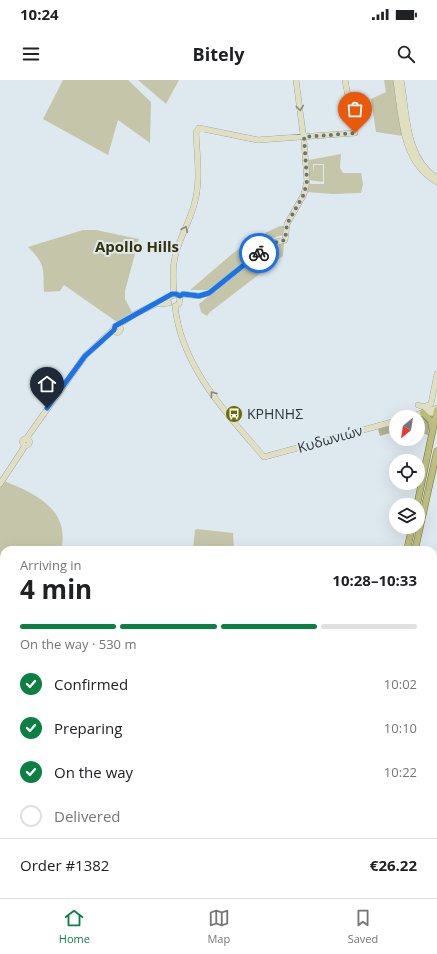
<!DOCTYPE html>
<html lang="en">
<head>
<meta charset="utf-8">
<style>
  :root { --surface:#fff; --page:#f6f6f6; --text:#202124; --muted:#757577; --line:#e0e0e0; --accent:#0b8043 }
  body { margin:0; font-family:"Open Sans",sans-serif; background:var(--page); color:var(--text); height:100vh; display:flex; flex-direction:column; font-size:15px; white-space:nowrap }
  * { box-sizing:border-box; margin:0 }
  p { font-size:13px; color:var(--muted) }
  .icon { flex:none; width:22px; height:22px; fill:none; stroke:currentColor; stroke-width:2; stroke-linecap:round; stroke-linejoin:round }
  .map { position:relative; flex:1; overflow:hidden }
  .sheet { position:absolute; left:0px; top:466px; width:437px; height:352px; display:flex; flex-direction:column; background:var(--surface); border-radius:12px 12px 0 0; box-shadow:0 4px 16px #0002 }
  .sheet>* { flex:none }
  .needle { width:26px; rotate:210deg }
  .buttons { position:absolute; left:389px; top:330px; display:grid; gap:8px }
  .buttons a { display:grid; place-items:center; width:36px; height:36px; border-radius:50%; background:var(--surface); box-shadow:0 4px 16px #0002; font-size:20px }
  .pin { position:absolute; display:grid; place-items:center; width:34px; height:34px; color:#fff; margin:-41px -17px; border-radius:50% 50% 50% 0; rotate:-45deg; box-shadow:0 0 4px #0007 }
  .pin .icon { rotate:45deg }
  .courier { position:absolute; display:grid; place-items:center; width:40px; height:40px; margin:-20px; border:3px solid #1a73e8; border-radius:50%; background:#fff; color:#222; box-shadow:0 1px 5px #0007 }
  .summary em { font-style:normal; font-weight:700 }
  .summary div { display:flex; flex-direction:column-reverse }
  .summary { display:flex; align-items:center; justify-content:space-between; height:68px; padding:0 20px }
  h1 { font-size:26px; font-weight:700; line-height:30px }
  .bar { display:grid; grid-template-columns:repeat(4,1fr); gap:6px 4px; align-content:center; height:48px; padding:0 20px }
  .bar i { height:5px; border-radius:3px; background:var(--line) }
  .bar .on { background:var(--accent) }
  .bar p { grid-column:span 4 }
  .line { display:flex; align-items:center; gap:10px; padding:0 20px; border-top:1px solid var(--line) }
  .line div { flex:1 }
  ol { padding:0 20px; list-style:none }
  li { display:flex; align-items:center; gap:12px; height:44px }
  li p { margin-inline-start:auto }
  li .icon { padding:4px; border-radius:50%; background:var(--accent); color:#fff; stroke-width:4 }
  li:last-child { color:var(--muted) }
  li i { width:22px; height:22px; border:2px solid var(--line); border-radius:50% }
  .status { display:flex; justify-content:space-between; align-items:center; height:28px; padding:0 20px; background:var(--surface); direction:ltr }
  .status svg { height:11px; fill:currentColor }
  header { display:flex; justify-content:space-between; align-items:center; height:52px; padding:0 20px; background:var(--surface); font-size:18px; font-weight:700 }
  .tab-bar { display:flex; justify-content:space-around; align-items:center; height:56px; border-top:1px solid var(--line); background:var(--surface); font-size:11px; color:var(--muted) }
  .tab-bar a { display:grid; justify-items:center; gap:2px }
  .tab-bar .on { color:var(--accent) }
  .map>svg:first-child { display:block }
  .green { fill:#c5c6a9 }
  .forest { fill:#b0b193 }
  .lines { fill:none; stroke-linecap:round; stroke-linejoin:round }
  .secondary-casing { stroke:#868f95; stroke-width:6 }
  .primary-casing { stroke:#727230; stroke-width:7 }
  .secondary { stroke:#e0dfc0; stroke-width:5.5 }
  .primary { stroke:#c0bf82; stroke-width:6 }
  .oneway { stroke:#88897a }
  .done { stroke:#6c7376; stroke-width:4; stroke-dasharray:0 7.2 }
  .route { stroke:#1a73e8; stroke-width:5 }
  .labels { text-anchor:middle; stroke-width:4; stroke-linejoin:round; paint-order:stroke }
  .poi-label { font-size:14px; fill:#2f3335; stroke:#dee9ef; text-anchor:start }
  .street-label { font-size:14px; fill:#2f3335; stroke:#dee9ef }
  .neighbourhood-label { font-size:15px; font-weight:bold; fill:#333207; stroke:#dee9ef }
</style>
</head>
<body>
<div class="status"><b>10:24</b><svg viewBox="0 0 49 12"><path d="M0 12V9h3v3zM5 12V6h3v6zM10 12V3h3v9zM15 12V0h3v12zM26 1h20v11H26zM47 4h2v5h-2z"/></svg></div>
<header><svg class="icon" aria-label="menu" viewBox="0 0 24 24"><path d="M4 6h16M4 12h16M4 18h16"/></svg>Bitely<svg class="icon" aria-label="search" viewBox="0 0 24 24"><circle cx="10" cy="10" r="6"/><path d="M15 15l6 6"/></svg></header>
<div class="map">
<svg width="437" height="818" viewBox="0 0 437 818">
  <rect width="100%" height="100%" fill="#dee9ef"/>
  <path class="green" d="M63 0H128L151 22 150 63 118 40 108 75 43 39Z
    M138 0H179L166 24Z
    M384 0H395L403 56 376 52 371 19 386 12Z
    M341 74 340 88 343 93H361L363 104 361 113 333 114 307 112 309 104H324V84H313L314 93V85H323V102L309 100V80Z
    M280 146H284L283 155 266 160 264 159 265 153Z
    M83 150H96L139 159 125 211V219L132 232 117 242 64 205 60 211 44 212C43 188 46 185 28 167Z
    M254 158 259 160 261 165 250 178 210 208 207 210H190L232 174Z
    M284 163 283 176 210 232 207 236 201 232 199 224 255 180 269 166Z
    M4 401C35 413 71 430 61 470H4V688L0 690V407Z
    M197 449 233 453 234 470H193L195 450Z
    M4 758V814H40L35 818H0V760Z"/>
  <path class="forest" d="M424 338C431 343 429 348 428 355 418 353 418 348 418 339Z
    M396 344V351L380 356 378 349Z"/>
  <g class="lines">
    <g class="secondary-casing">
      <path id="secondary" d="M396 0C402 37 401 82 437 102
        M401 0C407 33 405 78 437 98
        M174 214C173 201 172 189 175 177 179 159 189 143 194 125 201 102 197 77 196 52L199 48 258 60 355 53 345 0
        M180 216 183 214 199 216 209 213 248 182 265 165 285 160 287 144 304 114 307 101 304 61 296 0
        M160 224 169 223
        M175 226C181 286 226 333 264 377L396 341
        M118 245 137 233 176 214 180 216 179 224 175 226
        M113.5 249a3.5 3.5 0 1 1 7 0a3.5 3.5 0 1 1-7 0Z
        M418 325 424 327 431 324 437 294
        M423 333H437
        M409 337 437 328
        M22.5 362a3.5 3.5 0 1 1 7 0a3.5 3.5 0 1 1-7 0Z
        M26 359 85 276 114 249
        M0 404 25 366
        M0 597 4 601
        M433 637 437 636
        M285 814 292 818"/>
    </g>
    <g class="primary-casing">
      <path id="primary" d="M423 333 431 341 432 348
        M417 425 437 330
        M407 470 412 447
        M415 470 437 371
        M323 818 324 814
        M332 818 333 814"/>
    </g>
    <use href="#secondary" class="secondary"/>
    <use href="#primary" class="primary"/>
  </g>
  <defs><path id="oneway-chevron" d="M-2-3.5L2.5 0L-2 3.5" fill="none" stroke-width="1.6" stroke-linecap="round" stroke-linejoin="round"/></defs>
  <g class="oneway">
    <use href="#oneway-chevron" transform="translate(300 28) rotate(82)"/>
    <use href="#oneway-chevron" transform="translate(185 149) rotate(-66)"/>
    <use href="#oneway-chevron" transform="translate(213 314) rotate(-126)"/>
  </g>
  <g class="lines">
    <path class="done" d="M259 173 265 165 285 160 287 144 304 114 307 101 304 57 355 53"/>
    <path class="route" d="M47 328 85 276 114 250 115 246 172 214H176L180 216 183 214 199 216 209 213 259 173"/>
  </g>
  <defs>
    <g id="bus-disc" transform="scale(0.9)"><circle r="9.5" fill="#6d6b08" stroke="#dee9ef"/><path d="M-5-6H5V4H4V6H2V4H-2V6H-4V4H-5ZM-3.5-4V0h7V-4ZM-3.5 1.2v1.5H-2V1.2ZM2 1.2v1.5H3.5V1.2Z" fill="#fff"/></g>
  </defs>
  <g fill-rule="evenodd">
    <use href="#bus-disc" x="234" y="334"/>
  </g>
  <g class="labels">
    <g class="poi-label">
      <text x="247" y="339">ΚΡΗΝΗΣ</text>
    </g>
    <g class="street-label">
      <text transform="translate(330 359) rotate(-16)" y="5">Κυδωνιών</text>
    </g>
    <g class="neighbourhood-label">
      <text x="137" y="172">Apollo Hills</text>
    </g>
  </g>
</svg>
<div class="buttons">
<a><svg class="needle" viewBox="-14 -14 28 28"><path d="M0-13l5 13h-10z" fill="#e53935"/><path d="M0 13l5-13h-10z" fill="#757577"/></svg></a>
<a><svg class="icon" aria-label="locate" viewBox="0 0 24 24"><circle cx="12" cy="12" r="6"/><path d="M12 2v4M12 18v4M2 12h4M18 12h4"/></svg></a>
<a><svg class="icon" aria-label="layers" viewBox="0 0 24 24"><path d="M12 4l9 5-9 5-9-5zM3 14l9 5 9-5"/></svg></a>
</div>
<div class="pin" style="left:355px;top:53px;background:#ea580c"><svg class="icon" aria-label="bag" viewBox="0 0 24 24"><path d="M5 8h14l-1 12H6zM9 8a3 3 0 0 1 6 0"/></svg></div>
<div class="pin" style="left:47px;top:328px;background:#1f2937"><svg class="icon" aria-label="home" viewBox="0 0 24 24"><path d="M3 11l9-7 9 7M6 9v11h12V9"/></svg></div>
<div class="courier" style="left:259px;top:173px"><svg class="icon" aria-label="bike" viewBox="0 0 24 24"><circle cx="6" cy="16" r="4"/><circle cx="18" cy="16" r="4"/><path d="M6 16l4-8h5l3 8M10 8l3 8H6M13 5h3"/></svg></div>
<section class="sheet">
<div class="summary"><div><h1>4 min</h1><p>Arriving in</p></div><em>10:28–10:33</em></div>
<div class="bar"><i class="on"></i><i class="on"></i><i class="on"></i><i></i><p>On the way · 530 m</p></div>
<ol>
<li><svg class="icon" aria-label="check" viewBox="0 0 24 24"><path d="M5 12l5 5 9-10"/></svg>Confirmed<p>10:02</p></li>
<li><svg class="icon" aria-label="check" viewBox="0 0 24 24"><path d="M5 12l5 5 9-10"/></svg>Preparing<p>10:10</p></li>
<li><svg class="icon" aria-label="check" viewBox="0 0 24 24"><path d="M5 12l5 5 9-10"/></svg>On the way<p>10:22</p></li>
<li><i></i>Delivered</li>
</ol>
<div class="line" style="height:52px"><div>Order #1382</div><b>€26.22</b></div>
</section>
</div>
<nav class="tab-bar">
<a class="on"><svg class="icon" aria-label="home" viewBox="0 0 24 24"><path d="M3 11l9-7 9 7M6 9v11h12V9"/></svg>Home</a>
<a><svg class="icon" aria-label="map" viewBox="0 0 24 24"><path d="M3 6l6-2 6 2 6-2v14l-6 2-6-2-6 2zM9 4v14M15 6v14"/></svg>Map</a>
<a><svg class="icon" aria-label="saved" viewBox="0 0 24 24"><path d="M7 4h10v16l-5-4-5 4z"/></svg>Saved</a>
</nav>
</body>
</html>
